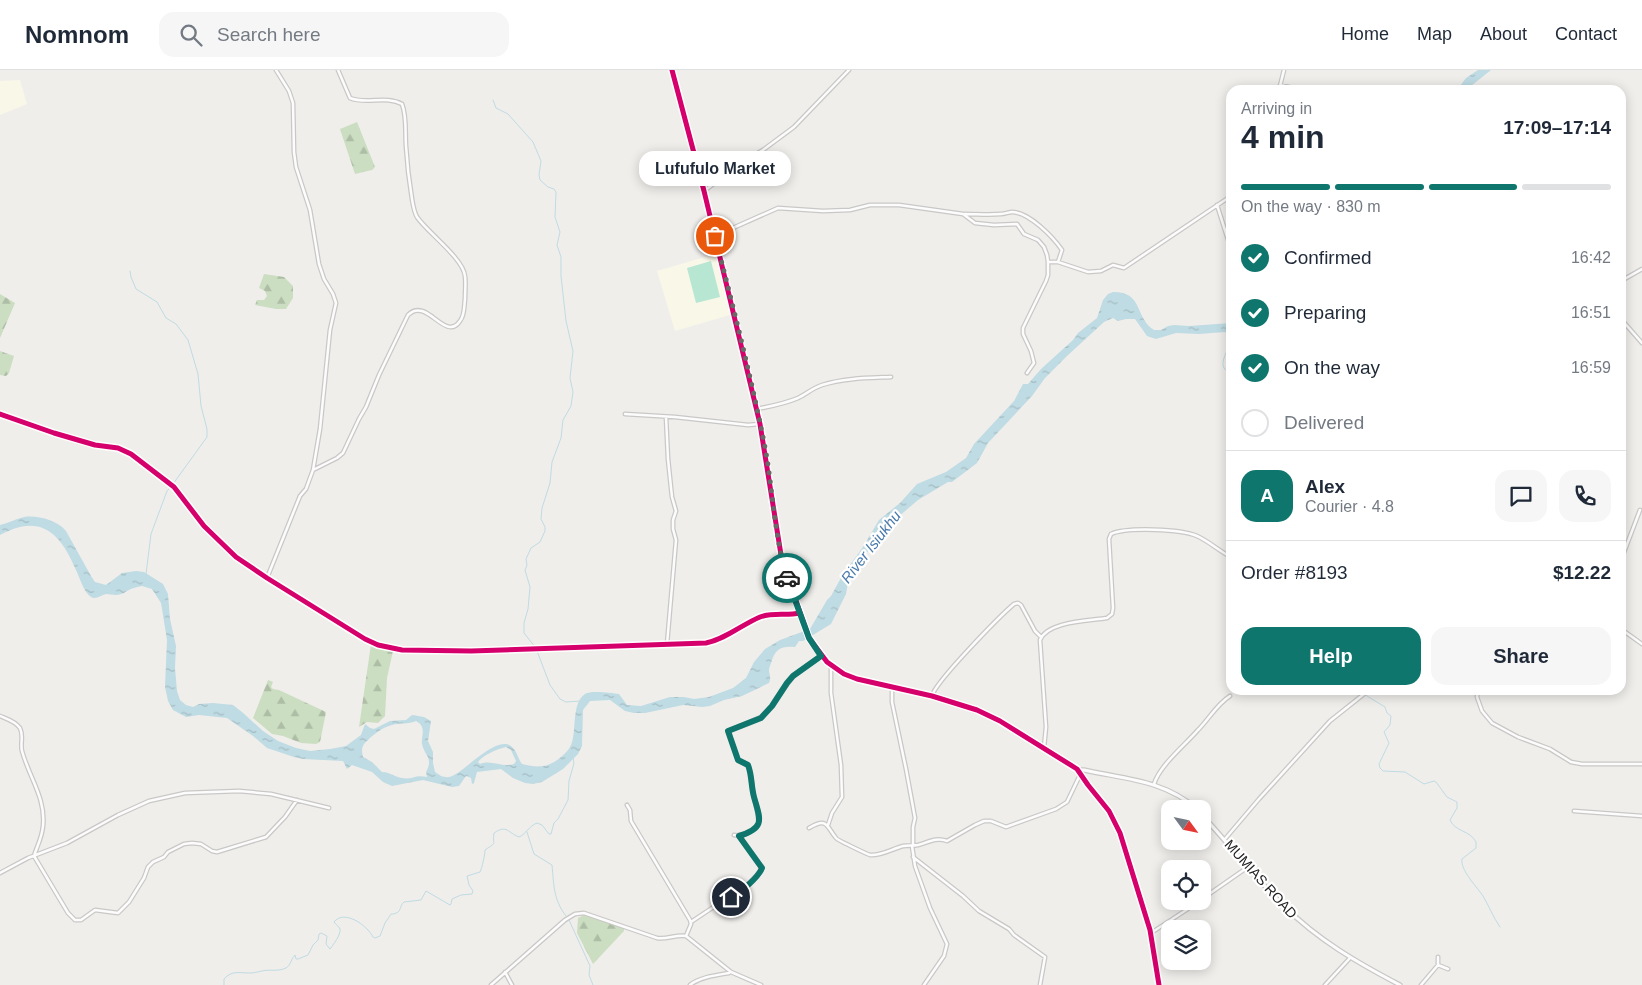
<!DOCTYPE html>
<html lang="en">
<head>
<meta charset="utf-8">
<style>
  :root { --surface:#fff; --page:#f6f6f7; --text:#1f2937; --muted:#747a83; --line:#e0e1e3; --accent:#0f766e }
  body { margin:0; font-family:Arial,sans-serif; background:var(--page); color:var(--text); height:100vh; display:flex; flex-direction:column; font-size:19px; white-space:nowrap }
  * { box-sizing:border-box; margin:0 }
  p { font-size:16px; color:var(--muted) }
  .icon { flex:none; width:28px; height:28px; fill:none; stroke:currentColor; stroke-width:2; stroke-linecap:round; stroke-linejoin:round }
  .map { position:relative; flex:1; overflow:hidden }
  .drawer { position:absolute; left:1226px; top:15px; width:400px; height:610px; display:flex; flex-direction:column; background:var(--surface); border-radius:15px; box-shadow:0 2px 12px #0003 }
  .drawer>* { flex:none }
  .needle { width:32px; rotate:123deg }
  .fabs { position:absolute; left:1161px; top:730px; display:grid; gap:10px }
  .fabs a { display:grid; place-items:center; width:50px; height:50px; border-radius:10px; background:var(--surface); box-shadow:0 2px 12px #0003; font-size:25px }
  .pin { position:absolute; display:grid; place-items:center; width:42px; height:42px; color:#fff; margin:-21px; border:2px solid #fff; border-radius:50%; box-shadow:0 1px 5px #0007 }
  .courier { position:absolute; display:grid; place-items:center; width:50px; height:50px; margin:-25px; border:4px solid #0f766e; border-radius:50%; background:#fff; color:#222; box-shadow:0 1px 6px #0007 }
  .bubble { position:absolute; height:35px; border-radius:15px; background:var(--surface); box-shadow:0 2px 12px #0003; font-size:16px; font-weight:600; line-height:35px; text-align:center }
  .summary em { font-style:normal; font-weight:600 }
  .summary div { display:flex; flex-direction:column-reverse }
  .summary { display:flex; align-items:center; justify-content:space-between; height:85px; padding:0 15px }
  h1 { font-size:32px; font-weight:600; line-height:38px }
  .bar { display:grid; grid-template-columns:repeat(4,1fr); gap:8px 5px; align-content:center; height:60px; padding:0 15px }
  .bar i { height:6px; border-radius:4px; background:var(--line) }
  .bar .current { background:var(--accent) }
  .bar p { grid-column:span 4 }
  .line { display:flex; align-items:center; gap:12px; padding:0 15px; border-top:1px solid var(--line) }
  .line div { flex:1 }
  .round { display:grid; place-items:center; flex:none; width:52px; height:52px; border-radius:15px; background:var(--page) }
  ol { padding:0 15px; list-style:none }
  li { display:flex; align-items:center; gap:15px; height:55px }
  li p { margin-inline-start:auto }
  li .icon { padding:5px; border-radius:50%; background:var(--accent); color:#fff; stroke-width:4 }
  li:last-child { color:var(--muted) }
  li i { width:28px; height:28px; border:2px solid var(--line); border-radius:50% }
  .action { display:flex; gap:10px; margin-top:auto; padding:10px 15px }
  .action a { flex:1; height:58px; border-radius:15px; background:var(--accent); color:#fff; font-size:20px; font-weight:600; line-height:58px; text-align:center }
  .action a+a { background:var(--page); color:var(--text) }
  header { display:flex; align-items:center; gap:30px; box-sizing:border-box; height:70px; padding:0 25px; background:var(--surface); border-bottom:1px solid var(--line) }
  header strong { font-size:24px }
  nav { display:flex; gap:28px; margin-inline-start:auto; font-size:18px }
  .search { width:350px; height:45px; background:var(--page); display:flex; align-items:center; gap:12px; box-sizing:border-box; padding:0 18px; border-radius:15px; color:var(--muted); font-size:19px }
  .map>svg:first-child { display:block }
  .education { fill:#f8f7e8 }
  .forest { fill:url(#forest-firs) }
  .pitch { fill:#b7e6d2 }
  .water { fill:url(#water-ripples); fill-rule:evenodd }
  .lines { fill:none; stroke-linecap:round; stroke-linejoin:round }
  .stream { stroke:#bfdbe3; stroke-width:1 }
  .minor-casing { stroke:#c9c8c7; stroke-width:5 }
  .tertiary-casing { stroke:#c9c8c7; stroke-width:5.5 }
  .minor { stroke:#fdfcfc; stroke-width:2.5 }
  .tertiary { stroke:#fdfcfc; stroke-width:3 }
  .cycleway-casing { stroke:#fff; stroke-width:8 }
  .cycleway { stroke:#d6006c; stroke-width:5 }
  .done { stroke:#6a6968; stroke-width:5; stroke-dasharray:0 9 }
  .route { stroke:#0f766e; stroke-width:6 }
  .labels { text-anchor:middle; stroke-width:4.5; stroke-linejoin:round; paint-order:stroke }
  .street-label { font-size:14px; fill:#222; stroke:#fff }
  .water-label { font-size:15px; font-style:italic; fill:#4a7aab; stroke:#fff }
</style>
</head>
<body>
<header>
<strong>Nomnom</strong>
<div class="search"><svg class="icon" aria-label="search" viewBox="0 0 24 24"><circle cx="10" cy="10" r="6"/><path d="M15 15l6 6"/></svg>Search here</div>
<nav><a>Home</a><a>Map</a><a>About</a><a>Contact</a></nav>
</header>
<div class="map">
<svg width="1642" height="915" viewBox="0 0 1642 915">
  <defs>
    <pattern id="forest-firs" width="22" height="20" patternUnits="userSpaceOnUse" patternTransform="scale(1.25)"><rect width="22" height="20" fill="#cbdec1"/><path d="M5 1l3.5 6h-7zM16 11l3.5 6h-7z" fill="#aebea6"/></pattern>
    <pattern id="water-ripples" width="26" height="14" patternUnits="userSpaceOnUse" patternTransform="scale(1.25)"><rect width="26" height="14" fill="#bfdbe3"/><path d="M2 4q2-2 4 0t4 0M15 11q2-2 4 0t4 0" fill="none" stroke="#a4bcc2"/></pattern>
  </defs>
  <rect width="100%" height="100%" fill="#f0eeeb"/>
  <path class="education" d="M20 10 27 34 0 45V11Z
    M715 184 730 245 675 261 657 201Z"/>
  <path class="forest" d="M357 52 375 97 372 100 355 104 340 59Z
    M264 204 284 207 293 216V228L286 239H276L255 235 257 230H264L267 226 265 221 259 218Z
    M0 224 15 233 0 268Z
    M0 281 14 286 9 303 6 306 0 305Z
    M371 574 393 581 387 608 385 646 378 653 367 652 359 657Z
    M268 610 273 612 271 617 273 619 279 620 326 642 320 672 316 674 301 673 283 666 272 664 253 648Z
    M584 845H589L624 858V861L593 894 577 863 578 848Z"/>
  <path class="pitch" d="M711 191 720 227 696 233 687 198Z"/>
  <path class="water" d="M1478 0H1491L1466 20H1457L1466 8Z
    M1113 222C1144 222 1134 247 1154 260H1161L1168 256 1174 255 1189 256 1231 253V273L1227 270 1228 265 1225 262 1199 264 1176 263 1156 269 1147 266 1135 249H1126L1118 251 1113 248 1104 252 1067 286 1045 308 1032 326 988 373 977 393 952 412H948L918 430 891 453 852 501 849 507 846 524 831 554 803 571H799L795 577C781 576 775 579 771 593 770 596 769 598 769 601 770 607 771 608 769 613L742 626 724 630 710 636 702 637 683 635 645 643H634L625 641 610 630 590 631 583 640 582 676 578 684 563 699 542 712 533 714 525 713 513 708 501 699 477 702 474 713 472 714 471 708 466 706 459 716 452 717 423 710 392 716 383 712 372 702 352 695 347 699 343 691 303 689 294 687 267 678 253 666 227 648 199 645 186 647 173 640 168 631 165 617 167 570 162 539 161 533 152 519 142 516C137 517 132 518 127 521 121 524 128 522 121 524 116 526 111 524 106 524 101 525 96 530 91 527 83 521 80 508 76 500 60 462 40 443 0 465V455C8 453 16 449 24 447 37 445 57 450 66 461L91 506 95 512 106 515 122 503 136 501 144 502 163 514 168 524 170 549 176 576 175 598 177 621 180 630 186 635 193 637 199 634 213 633 233 635 242 642 263 661 278 671 296 678 310 681 330 679 346 676 361 665 365 654 370 658 374 659 390 651 406 650 412 645 424 647 431 651 428 671 433 682V693L435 702 441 706C445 707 448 708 452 706 464 702 498 663 512 677 517 681 518 689 522 694 538 698 548 698 561 687 565 683 569 680 571 675 577 662 571 633 585 624 591 620 611 623 619 624L627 635 641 636 670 627H684L694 629 709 627 733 618 746 608 754 592 765 579 780 570 810 559 827 530 831 526 842 506 863 477 879 450 900 433 917 414 946 402 966 388 974 374 1014 331 1023 314H1028L1041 299 1073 270 1078 263 1097 248 1103 230 1108 224ZM416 651C427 657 421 665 422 674 424 685 434 688 426 702L427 707C415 704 412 710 402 708 395 707 390 702 382 702L372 692 363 687C361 679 362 675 368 670 376 662 385 656 396 654 404 653 409 654 416 651ZM506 677 511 680 516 691 514 694C503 698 491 689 480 694L478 692C483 685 497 679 506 677Z"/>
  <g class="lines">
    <path class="stream" d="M493 30 496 38 508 44 533 72 541 91 539 105 540 110 548 117 554 119 556 122 555 147 560 162 557 175 561 187V206L566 251 573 281 570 308 573 322 571 336 563 350 561 368 552 392 550 413 542 438 541 449 545 457V461L540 472 531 478 526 489 527 495 525 500 530 517 528 539 524 553V563L536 578
      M130 201 131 207 136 219 157 232 166 248 176 254 188 270 198 304 201 336 207 359V367L173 414
      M1231 273C1228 279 1220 292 1224 298 1226 301 1229 302 1231 304
      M146 504 151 464 167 421 171 417
      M537 581 550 615 560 629 566 632 581 631
      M1363 620 1367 626 1385 637 1387 643 1391 646 1390 655 1384 662 1389 673 1379 694 1380 698 1383 701 1405 702 1424 714 1434 711 1436 712 1447 727 1457 732V738L1450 750C1455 762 1470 760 1476 772V778L1462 789C1460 800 1477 817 1483 826 1489 836 1493 847 1500 857
      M527 762 534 784 552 795C554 815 553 829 566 846
      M569 850 590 896 589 905 593 915
      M224 915V909C232 900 239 903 250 903 254 903 257 902 262 901 270 899 277 902 286 898 291 895 291 889 295 885L296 889H298L308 885 313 875 318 870 319 864 321 863 327 866 326 874 330 879C333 875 341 865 340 859 339 856 336 855 334 852 344 839 367 855 373 867L375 868 380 866 385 853 391 844C393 844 395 844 396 843 401 842 400 835 404 832L421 830 426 821 450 835 451 834 452 829 461 825 472 824 473 821 469 815 467 806 480 802C482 798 485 785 485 780 498 771 492 777 494 763 507 754 508 763 519 767 526 764 529 756 537 753L542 755 549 764H551L554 753 558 749 568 730 569 711 574 693 573 688"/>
    <g class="minor-casing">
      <path id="minor" d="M1280 15 1301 20
        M1279 20 1284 0
        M704 121 743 92 763 80 794 57 849 0
        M1217 135 1231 179
        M965 144C977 144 989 145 1001 144 1005 144 1009 142 1012 142 1029 142 1053 167 1062 180L1058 192
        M715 166 778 138 823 141 850 140 870 135H899L963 144 975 153 994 155 1017 154 1024 164 1038 170 1044 177 1047 185 1048 192H1058L1088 202 1101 201 1113 195 1124 198 1231 126
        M1621 211 1642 199
        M1621 249 1642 273
        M1027 303 1034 293 1031 281 1023 264V258L1046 211 1048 205V192
        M757 339C771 336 784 334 798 328 806 324 813 318 822 315 844 308 868 308 891 307
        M0 344 54 363 95 375 118 378 131 384 174 417 204 456 236 487 267 508 365 569 378 575 402 580 471 581 706 573C726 569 741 555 760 547 773 542 786 546 800 543
        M625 344 675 347 748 355 760 354
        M666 347 668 389 672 427 676 441 673 450V459L676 470 667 574
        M313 400 337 388 343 383 359 349 366 337 379 305 408 245C427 226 445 273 460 251 465 245 464 236 465 229 465 222 466 213 465 206 463 188 427 162 417 147 414 142 413 135 412 129 409 111 407 93 406 76 405 62 407 47 402 34 386 25 366 35 350 28L338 0
        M1621 490 1640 440
        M267 508 300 426 306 419 313 400 320 359 330 260 336 233 333 224 324 209 319 194 310 140 296 97 294 82 293 33 289 21 276 0
        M1621 559 1642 574
        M892 617V632L906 699 915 748 913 757V775
        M1478 620 1477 627 1482 641 1492 653 1518 667 1550 679 1571 692 1582 694H1642
        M932 626C935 612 1000 546 1014 534L1018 533 1021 535 1035 561 1041 567
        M0 646C7 649 15 651 20 658 24 666 20 673 22 681 29 707 46 728 43 756 42 768 37 776 34 786L68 843 75 850H81L95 840 118 843 129 832 144 808 148 797 153 792 164 787 168 782 184 774 192 773 201 774 212 781 217 782 266 767 285 747 297 730
        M1044 678 1046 657 1040 570C1048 551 1089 551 1107 548L1112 544 1113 538 1109 469 1111 464C1127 457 1181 459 1197 466 1210 472 1219 481 1231 487
        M1154 714C1160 695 1185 675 1198 660 1209 649 1217 634 1230 626
        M627 735 630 740 631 751 690 850 691 854 686 866
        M1574 741 1642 746
        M828 755 832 743 842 727 841 695 831 623V596
        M809 758C828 747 826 756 836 768 837 770 867 784 870 785 881 786 892 779 903 776 908 775 913 776 918 775 929 772 936 767 947 771L975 755 984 751H991L1006 757 1056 739 1067 732 1080 705
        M734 765C739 766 743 765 748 762 769 754 755 737 753 722 752 713 752 704 748 695L738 690 728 661 761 647 772 636 793 606 821 586
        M1225 769 1259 729 1330 651 1369 620
        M912 776 915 796 930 838 947 874 944 886 924 915
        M913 787 963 826 979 841 1009 859 1014 865 1045 887 1040 915
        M0 803 28 788 67 773 118 745 149 731 185 723 239 721 271 724 329 738
        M1202 829 1248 797
        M691 852 712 838 740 822 761 801V796L739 766
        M1151 863 1200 831
        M1438 895V887
        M505 902 512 915
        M491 915 565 850 575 844 584 843 657 868C667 870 676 864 686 866L731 902 761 915
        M690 915C700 907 717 905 729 903
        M1325 915 1350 888
        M1421 915 1438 895 1448 899"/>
    </g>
    <g class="tertiary-casing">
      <path id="tertiary" d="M672 0 704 121 760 354 782 491 809 568 827 592 844 604 857 609 932 626 977 640 1000 651 1077 699 1088 715 1109 741 1120 763 1150 860 1159 915
        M1078 700H1084C1125 709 1164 710 1197 739
        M1202 745C1230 775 1255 808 1284 836 1318 870 1358 893 1400 915"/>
    </g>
    <use href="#minor" class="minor"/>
    <use href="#tertiary" class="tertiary"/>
    <g class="cycleway-casing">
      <path id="cycleway" d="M672 0 704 121 760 354 782 491 809 568 827 592 844 604 857 609 932 626 977 640 1000 651 1077 699 1088 715 1109 741 1120 763 1150 860 1159 915
        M0 344 54 363 95 375 118 378 131 384 174 417 204 456 236 487 267 508 365 569 378 575 402 580 471 581 706 573C726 569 741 555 760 547 773 542 786 546 800 543"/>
    </g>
    <use href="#cycleway" class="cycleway"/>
  </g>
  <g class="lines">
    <path class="done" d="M715 166C733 236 751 306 765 377 773 420 774 465 787 508"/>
    <path class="route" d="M731 827C741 822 758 808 762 798L739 766C766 758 760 749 754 727 751 716 752 705 748 695L738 690 728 661 761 648 772 636 787 613 793 606 821 586 809 568 787 508"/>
  </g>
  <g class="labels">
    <g class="street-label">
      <text transform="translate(1261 809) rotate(48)" y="5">MUMIAS ROAD</text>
    </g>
    <g class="water-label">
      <text transform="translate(871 477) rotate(-52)" y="5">River Isiukhu</text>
    </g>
  </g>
</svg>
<div class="fabs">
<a><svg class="needle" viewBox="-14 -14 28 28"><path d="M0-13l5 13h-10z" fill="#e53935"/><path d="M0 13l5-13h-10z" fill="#747a83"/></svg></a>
<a><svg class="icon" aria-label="locate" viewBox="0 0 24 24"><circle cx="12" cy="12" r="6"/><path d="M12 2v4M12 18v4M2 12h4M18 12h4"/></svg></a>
<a><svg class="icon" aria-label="layers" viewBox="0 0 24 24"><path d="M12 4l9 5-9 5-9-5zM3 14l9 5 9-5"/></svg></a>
</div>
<div class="pin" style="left:715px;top:166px;background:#ea580c"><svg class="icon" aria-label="bag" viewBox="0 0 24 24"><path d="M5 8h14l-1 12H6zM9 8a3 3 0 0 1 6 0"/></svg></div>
<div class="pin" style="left:731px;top:827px;background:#1f2937"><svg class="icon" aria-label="home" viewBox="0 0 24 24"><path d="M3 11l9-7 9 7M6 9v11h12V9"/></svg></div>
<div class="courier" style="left:787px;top:508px"><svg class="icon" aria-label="car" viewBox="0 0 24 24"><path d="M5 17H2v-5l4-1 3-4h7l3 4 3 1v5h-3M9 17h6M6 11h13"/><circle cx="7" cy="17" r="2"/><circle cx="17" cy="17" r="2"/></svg></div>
<div class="bubble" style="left:639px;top:81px;width:152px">Lufufulo Market</div>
<section class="drawer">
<div class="summary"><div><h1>4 min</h1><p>Arriving in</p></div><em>17:09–17:14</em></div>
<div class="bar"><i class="current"></i><i class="current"></i><i class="current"></i><i></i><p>On the way · 830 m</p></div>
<ol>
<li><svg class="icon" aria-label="check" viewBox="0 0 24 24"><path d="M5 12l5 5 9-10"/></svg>Confirmed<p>16:42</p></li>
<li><svg class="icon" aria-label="check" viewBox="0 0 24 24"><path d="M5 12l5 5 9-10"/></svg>Preparing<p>16:51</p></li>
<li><svg class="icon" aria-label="check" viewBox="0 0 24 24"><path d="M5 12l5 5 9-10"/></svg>On the way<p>16:59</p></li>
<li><i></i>Delivered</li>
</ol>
<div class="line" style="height:90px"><b class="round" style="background:var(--accent);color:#fff">A</b><div><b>Alex</b><p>Courier · 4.8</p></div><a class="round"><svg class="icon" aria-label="chat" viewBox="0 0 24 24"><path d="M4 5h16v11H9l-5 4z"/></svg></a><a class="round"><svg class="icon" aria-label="phone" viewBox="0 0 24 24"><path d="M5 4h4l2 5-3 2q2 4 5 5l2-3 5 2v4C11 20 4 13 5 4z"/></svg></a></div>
<div class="line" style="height:65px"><div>Order #8193</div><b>$12.22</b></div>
<div class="action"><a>Help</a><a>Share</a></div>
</section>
</div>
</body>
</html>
